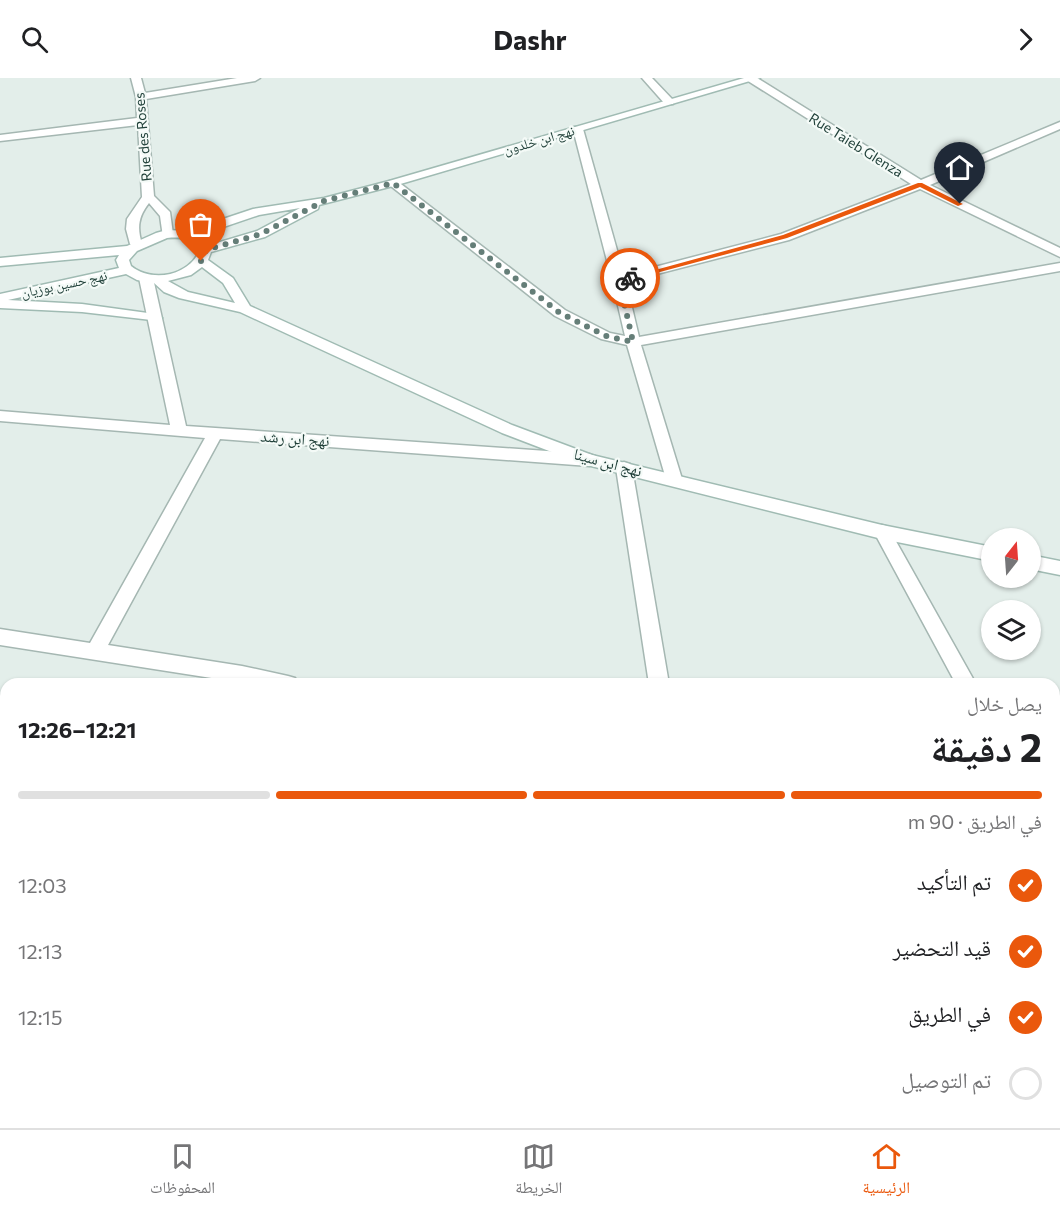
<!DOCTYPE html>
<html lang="ar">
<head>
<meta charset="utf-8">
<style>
  :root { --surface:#fff; --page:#f6f6f6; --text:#202124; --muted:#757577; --line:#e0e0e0; --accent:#ea580c }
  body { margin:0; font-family:Commissioner,"Noto Naskh Arabic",sans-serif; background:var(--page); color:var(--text); direction:rtl; height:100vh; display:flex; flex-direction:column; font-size:22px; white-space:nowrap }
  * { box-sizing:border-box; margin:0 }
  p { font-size:20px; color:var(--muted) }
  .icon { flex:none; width:33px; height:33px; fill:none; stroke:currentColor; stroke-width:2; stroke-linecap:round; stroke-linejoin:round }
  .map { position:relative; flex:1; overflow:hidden; direction:ltr }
  .details { position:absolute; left:0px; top:600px; width:1060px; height:450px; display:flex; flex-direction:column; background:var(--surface); border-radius:18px 18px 0 0; box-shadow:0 2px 4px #0004; direction:rtl }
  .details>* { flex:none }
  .needle { width:39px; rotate:17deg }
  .tools { position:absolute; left:981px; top:450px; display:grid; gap:12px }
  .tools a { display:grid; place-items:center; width:60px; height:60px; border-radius:50%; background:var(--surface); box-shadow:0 2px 4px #0004; font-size:30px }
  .pin { position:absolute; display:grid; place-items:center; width:51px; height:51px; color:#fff; margin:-62px -26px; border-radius:50% 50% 50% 0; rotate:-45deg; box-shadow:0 0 6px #0007 }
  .pin .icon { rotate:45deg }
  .courier { position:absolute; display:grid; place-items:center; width:60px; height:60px; margin:-30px; border:4px solid #ea580c; border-radius:50%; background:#fff; color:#222; box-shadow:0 2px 8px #0007 }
  .summary em { font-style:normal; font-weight:700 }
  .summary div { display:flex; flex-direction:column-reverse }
  .summary { display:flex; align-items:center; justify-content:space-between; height:102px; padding:0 18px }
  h1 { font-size:39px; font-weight:700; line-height:45px }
  .bar { display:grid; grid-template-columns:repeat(4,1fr); gap:9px 6px; align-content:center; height:72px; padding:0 18px }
  .bar i { height:8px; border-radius:4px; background:var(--line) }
  .bar .on { background:var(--accent) }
  .bar p { grid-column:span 4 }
  ol { padding:0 18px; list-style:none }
  li { display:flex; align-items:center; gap:18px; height:66px }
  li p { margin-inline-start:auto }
  li .icon { padding:6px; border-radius:50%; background:var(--accent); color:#fff; stroke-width:4 }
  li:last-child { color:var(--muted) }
  li i { width:33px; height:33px; border:3px solid var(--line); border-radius:50% }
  header { display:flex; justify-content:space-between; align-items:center; height:78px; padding:0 18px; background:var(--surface); font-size:27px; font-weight:700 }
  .menu { display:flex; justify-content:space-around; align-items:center; height:84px; border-top:2px solid var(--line); background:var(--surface); font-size:16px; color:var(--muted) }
  .menu a { display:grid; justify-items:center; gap:3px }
  .menu .on { color:var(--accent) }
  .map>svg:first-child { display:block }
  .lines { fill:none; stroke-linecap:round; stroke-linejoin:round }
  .street-casing { stroke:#a5b7b2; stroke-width:3 }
  .secondary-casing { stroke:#a0bbb3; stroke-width:3 }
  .street { fill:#fff; fill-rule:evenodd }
  .secondary { fill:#fff; fill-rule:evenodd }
  .route { fill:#ea580c }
  .done { stroke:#657e78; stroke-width:6; stroke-dasharray:0 10.8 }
  .labels { text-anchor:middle; stroke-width:4.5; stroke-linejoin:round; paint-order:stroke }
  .far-street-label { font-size:14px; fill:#21413a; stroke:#f4faf7 }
  .street-label { font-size:16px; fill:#21413a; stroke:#f4faf7 }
</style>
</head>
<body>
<header><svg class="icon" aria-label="forward" viewBox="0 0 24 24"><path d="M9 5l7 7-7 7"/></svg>Dashr<svg class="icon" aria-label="search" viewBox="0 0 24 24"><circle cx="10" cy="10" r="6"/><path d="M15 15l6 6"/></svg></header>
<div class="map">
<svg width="1060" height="1050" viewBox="0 0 1060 1050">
  <rect width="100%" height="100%" fill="#e3eeea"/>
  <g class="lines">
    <g class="street-casing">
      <path id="street" d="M131 0H141L145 15 237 0H260L255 3 146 21 154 118 170 134 173 156 171 159H163L160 138 149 125C138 139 137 150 142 166L136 170 130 166 126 151 127 141 142 119 138 47 0 63V57L137 40 136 19Z
        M642 0H652L673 22V26H665Z
        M748 0H757L921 102 1060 44V51L930 107 1060 170V179L920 111 789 162 626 204 639 259 1060 185V193L641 267 682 401 680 405H668L666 401 627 267 601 261 555 238 387 105 389 103H397L565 232 610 255 625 258 612 202 573 51 574 49H582L583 51 624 197 781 156 911 106 748 3Z
        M146 196 153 200 186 348 589 376 595 378 597 382 595 386 589 388 220 361 108 567 242 588 288 598 295 600 298 606H250L0 567V551L90 565 205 360 0 343V333L170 347 139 200Z
        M624 384 630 386 632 390 669 606H649L616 390 618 386Z
        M882 447 888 449 976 606H956L874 454 876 449Z
        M1054 745H1060V767L1054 766Z
        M6 887V911L0 912V888Z
        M747 1044H773L775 1050H749Z"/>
    </g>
    <g class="secondary-casing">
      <path id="secondary" d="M744 0H760L397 107 319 127 318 131 265 159 211 174 208 182 233 200 250 228 512 347 592 377 882 447 992 469V483L882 461 583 386 502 355 240 234 179 220 164 214 154 205 137 202 126 196 8 222 82 226 155 236 162 240 160 243 82 234 0 230V216L119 190 116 182 119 177 0 188V180L127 168 156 155 167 152 187 153 253 131 324 120 389 103ZM300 130 257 153 210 167 200 157 259 137ZM167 160C180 159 192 159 200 172 189 198 152 205 131 188L129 182 137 173ZM202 189 223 205 235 225 188 214 168 203 191 197Z
        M1030 477 1060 483V497L1030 491Z"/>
    </g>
    <use href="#street" class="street"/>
    <use href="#secondary" class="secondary"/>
  </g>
  <path class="route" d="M918 105H922L963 126 958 128 920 109 787 160 630 202 626 200 783 157Z"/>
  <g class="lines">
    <path class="done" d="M201 183 206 172 261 156 324 123 393 105 560 235 606 258 633 264 619 202 630 200"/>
  </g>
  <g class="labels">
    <g class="far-street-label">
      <text transform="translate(143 59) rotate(-95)" y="5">Rue des Roses</text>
      <text transform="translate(539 62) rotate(-16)" y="5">نهج ابن خلدون</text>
      <text transform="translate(856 67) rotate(32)" y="5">Rue Taieb Glenza</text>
      <text transform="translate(64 206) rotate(-12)" y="5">نهج حسين بوزيان</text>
    </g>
    <g class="street-label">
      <text transform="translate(295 360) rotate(4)" y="6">نهج ابن رشد</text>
      <text transform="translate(608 384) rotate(15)" y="6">نهج ابن سينا</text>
    </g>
  </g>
</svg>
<div class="tools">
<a><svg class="needle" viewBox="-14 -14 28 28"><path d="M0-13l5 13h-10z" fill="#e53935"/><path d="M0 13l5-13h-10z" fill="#757577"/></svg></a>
<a><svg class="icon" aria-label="layers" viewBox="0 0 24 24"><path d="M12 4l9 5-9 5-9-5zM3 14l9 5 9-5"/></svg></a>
</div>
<div class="pin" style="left:201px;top:183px;background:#ea580c"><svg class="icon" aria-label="bag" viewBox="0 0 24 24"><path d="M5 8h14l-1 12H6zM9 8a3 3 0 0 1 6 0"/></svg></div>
<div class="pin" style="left:960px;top:126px;background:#1f2937"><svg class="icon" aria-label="home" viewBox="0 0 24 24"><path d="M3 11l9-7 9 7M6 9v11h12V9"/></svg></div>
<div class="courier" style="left:630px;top:200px"><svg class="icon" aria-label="bike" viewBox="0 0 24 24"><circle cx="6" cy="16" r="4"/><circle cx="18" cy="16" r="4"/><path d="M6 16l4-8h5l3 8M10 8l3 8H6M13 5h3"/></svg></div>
<section class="details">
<div class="summary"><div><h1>2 دقيقة</h1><p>يصل خلال</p></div><em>12:21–12:26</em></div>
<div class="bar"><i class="on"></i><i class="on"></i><i class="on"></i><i></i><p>في الطريق · 90 m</p></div>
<ol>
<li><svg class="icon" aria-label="check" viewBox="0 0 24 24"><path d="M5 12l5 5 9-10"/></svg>تم التأكيد<p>12:03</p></li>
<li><svg class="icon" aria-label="check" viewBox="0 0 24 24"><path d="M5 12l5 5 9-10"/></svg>قيد التحضير<p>12:13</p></li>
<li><svg class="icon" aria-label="check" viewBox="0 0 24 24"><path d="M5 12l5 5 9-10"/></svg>في الطريق<p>12:15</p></li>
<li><i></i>تم التوصيل</li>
</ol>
</section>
</div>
<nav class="menu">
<a class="on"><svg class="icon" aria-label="home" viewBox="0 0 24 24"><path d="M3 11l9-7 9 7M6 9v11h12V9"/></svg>الرئيسية</a>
<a><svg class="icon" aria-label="map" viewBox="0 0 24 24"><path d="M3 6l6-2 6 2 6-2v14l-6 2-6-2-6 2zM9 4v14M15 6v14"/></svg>الخريطة</a>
<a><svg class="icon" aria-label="saved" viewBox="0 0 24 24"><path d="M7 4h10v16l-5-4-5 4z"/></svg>المحفوظات</a>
</nav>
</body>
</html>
